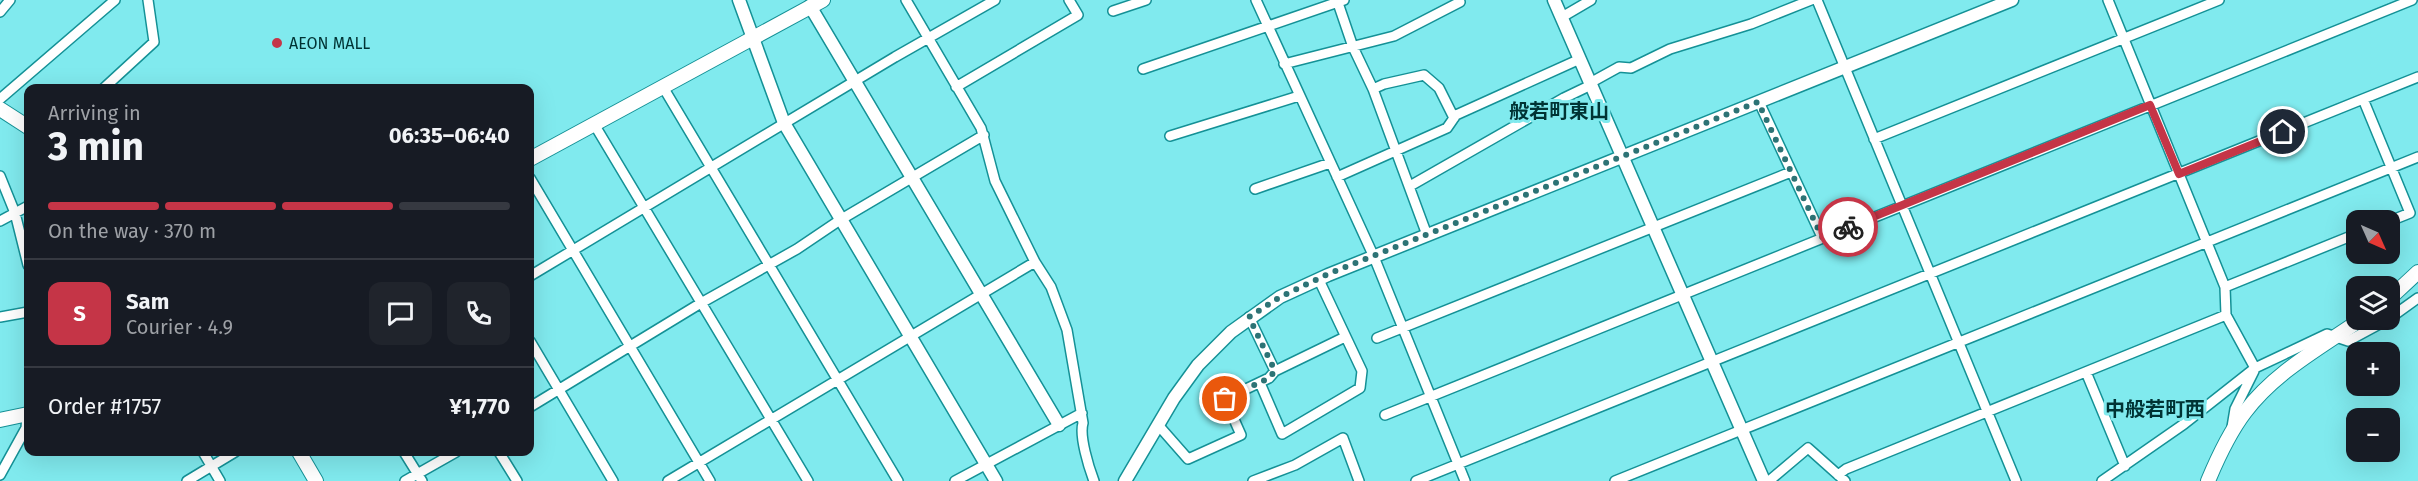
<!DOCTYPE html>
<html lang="en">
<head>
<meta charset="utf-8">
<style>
  :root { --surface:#171b24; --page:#20242c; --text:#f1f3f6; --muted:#9ea1a6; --line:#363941; --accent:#c53547 }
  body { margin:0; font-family:"Fira Sans","Noto Sans JP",sans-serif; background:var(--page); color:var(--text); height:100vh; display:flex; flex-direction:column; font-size:22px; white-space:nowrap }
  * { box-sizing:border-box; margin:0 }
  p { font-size:20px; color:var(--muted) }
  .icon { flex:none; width:33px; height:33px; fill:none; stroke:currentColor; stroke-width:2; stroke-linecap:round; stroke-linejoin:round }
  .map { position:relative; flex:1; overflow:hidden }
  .sheet { position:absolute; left:24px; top:84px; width:510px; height:372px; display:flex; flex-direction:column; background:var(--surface); border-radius:12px; box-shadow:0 6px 24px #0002 }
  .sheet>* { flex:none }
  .needle { width:39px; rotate:135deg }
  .controls { position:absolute; left:2346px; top:210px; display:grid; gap:12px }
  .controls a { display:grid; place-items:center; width:54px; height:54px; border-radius:12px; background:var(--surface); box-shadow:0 6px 24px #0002; font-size:30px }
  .pin { position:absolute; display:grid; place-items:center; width:51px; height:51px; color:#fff; margin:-26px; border:3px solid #fff; border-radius:50%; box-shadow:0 2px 6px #0007 }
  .courier { position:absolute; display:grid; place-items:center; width:60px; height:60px; margin:-30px; border:4px solid #c53547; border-radius:50%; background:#fff; color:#222; box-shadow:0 2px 8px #0007 }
  .headline em { font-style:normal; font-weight:700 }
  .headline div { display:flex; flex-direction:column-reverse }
  .headline { display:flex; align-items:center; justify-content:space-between; height:102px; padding:0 24px }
  h1 { font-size:39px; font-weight:700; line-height:45px }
  .bar { display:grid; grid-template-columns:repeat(4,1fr); gap:9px 6px; align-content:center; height:72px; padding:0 24px }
  .bar i { height:8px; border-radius:4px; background:var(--line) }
  .bar .on { background:var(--accent) }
  .bar p { grid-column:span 4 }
  .line { display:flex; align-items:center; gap:15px; padding:0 24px; border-top:2px solid var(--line) }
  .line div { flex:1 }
  .round { display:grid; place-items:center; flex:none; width:63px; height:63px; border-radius:12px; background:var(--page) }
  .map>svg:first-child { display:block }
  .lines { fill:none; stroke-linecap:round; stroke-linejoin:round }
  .minor-casing { stroke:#149196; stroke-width:12 }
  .tertiary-casing { stroke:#149196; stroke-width:15 }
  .secondary-casing { stroke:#149196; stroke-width:16 }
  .minor { stroke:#fff; stroke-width:9 }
  .tertiary { stroke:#fff; stroke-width:12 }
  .secondary { stroke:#fff; stroke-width:14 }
  .done { stroke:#2d7375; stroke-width:6; stroke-dasharray:0 10.8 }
  .route { stroke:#c53547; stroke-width:8 }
  .poi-dot { fill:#c53547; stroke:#80eaee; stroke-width:2 }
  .labels { text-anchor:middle; stroke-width:6; stroke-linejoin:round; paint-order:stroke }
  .poi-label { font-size:16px; fill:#003334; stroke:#80eaee; text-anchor:start }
  .quarter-label { font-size:20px; font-weight:bold; fill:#003334; stroke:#80eaee }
</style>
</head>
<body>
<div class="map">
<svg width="2418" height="481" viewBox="0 0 2418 481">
  <rect width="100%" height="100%" fill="#80eaee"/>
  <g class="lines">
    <g class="minor-casing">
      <path id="minor" d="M1256 0 1374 257 1465 481
        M1817 0 2016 481
        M2108 0 2225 287 2226 315 2255 368
        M1338 3 1353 47 1373 89 1427 235
        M1113 11 1146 0
        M0 12 10 0
        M1562 17 1591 0
        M1284 64 1394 36 1460 2 1459 0
        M1143 69 1344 0
        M1590 83 1619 67 1631 68 1670 49 1751 24 1811 0
        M663 87 898 481
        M956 87 1078 15 1069 0
        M104 88 154 42 148 0
        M1373 89 1384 84 1424 75 1439 88 1454 118
        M0 99 115 0
        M1759 102 1822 237
        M594 124 808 481
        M1170 136 1299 96
        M1874 139 2219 0
        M0 176 15 213 28 265
        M1337 177 1447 128 1456 115 1580 59
        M530 178 710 481
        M1410 186 1564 98 1591 85
        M1255 189 1330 163
        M0 221 28 206
        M2390 221 2410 213 2363 99 2418 77
        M1035 262 1051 287 1067 330 1083 423C1079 436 1089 468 1094 481
        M530 276 895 57 995 0
        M2225 287 2356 234
        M0 317 28 312
        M1249 317 1275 371
        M2390 318 2418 298
        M1377 338 1791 172
        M530 341 613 481
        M2086 372 2125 466
        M1260 383 1282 434 1360 388 1362 371 1319 280
        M530 407 701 303 797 249 840 220 984 135
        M1385 415 2412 0
        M1159 426 1188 459 1241 435 1225 399 1269 378 1275 371 1345 337
        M2232 427 2235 409 2254 371
        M203 452 220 481
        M404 452 422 481
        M499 452 517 481
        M0 475 26 428 27 415
        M1838 475 1846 469 2226 315
        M187 481 235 452
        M405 481 456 452
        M668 481 1035 262 995 181 981 128 906 0
        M955 481 1082 413
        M1253 481 1295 465 1343 438 1359 481
        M1416 481 2363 99
        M1615 481 2418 157
        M1769 481 1808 448 1845 481
        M2102 481 2184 424 2255 368 2327 334 2348 341 2387 320"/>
    </g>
    <g class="tertiary-casing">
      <path id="tertiary" d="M739 0 784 123 996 481
        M1554 0 1764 481
        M810 6 1059 425
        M1125 481 1174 398 1198 365 1231 332 1280 297 1328 275 2012 0"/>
    </g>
    <g class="secondary-casing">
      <path id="secondary" d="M0 109 28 127
        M530 159 823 0
        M2390 298 2418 272
        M0 420 28 414
        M299 452 316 481
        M2208 481C2218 457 2229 433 2245 412 2275 372 2320 348 2360 320"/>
    </g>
    <use href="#minor" class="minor"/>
    <use href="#tertiary" class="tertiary"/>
    <use href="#secondary" class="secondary"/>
  </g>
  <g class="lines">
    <path class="done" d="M1225 399 1269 378 1275 371 1249 317 1280 297 1328 274 1758 102 1822 237 1848 227"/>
    <path class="route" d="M1848 227 2150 105 2179 174 2283 132"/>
  </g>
  <circle class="poi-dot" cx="277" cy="43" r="6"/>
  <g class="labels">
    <g class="poi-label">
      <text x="289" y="49">AEON MALL</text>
    </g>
    <g class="quarter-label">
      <text x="1559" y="118">般若町東山</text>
      <text x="2155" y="416">中般若町西</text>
    </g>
  </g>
</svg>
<div class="controls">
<a><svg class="needle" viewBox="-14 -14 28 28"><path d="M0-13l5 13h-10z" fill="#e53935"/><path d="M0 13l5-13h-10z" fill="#9ea1a6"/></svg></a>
<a><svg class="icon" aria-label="layers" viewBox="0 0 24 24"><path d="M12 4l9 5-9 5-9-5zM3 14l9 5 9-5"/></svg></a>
<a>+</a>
<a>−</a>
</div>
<div class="pin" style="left:1225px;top:399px;background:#ea580c"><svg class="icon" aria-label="bag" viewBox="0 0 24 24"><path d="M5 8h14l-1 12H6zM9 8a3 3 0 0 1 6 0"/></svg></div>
<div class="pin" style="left:2283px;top:132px;background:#1f2937"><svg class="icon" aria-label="home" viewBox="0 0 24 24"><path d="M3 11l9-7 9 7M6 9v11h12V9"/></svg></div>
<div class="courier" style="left:1848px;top:227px"><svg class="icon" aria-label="bike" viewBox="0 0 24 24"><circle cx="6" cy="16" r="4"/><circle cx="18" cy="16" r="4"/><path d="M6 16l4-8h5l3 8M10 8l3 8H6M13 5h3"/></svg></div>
<section class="sheet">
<div class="headline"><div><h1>3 min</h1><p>Arriving in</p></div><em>06:35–06:40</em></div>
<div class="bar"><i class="on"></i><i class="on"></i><i class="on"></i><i></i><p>On the way · 370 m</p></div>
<div class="line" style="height:108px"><b class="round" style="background:var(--accent);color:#fff">S</b><div><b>Sam</b><p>Courier · 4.9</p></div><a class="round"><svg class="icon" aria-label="chat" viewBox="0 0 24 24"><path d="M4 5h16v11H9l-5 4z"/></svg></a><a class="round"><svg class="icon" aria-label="phone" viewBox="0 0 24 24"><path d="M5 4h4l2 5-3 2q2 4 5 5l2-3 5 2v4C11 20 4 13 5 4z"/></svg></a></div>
<div class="line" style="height:78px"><div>Order #1757</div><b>¥1,770</b></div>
</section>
</div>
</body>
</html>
